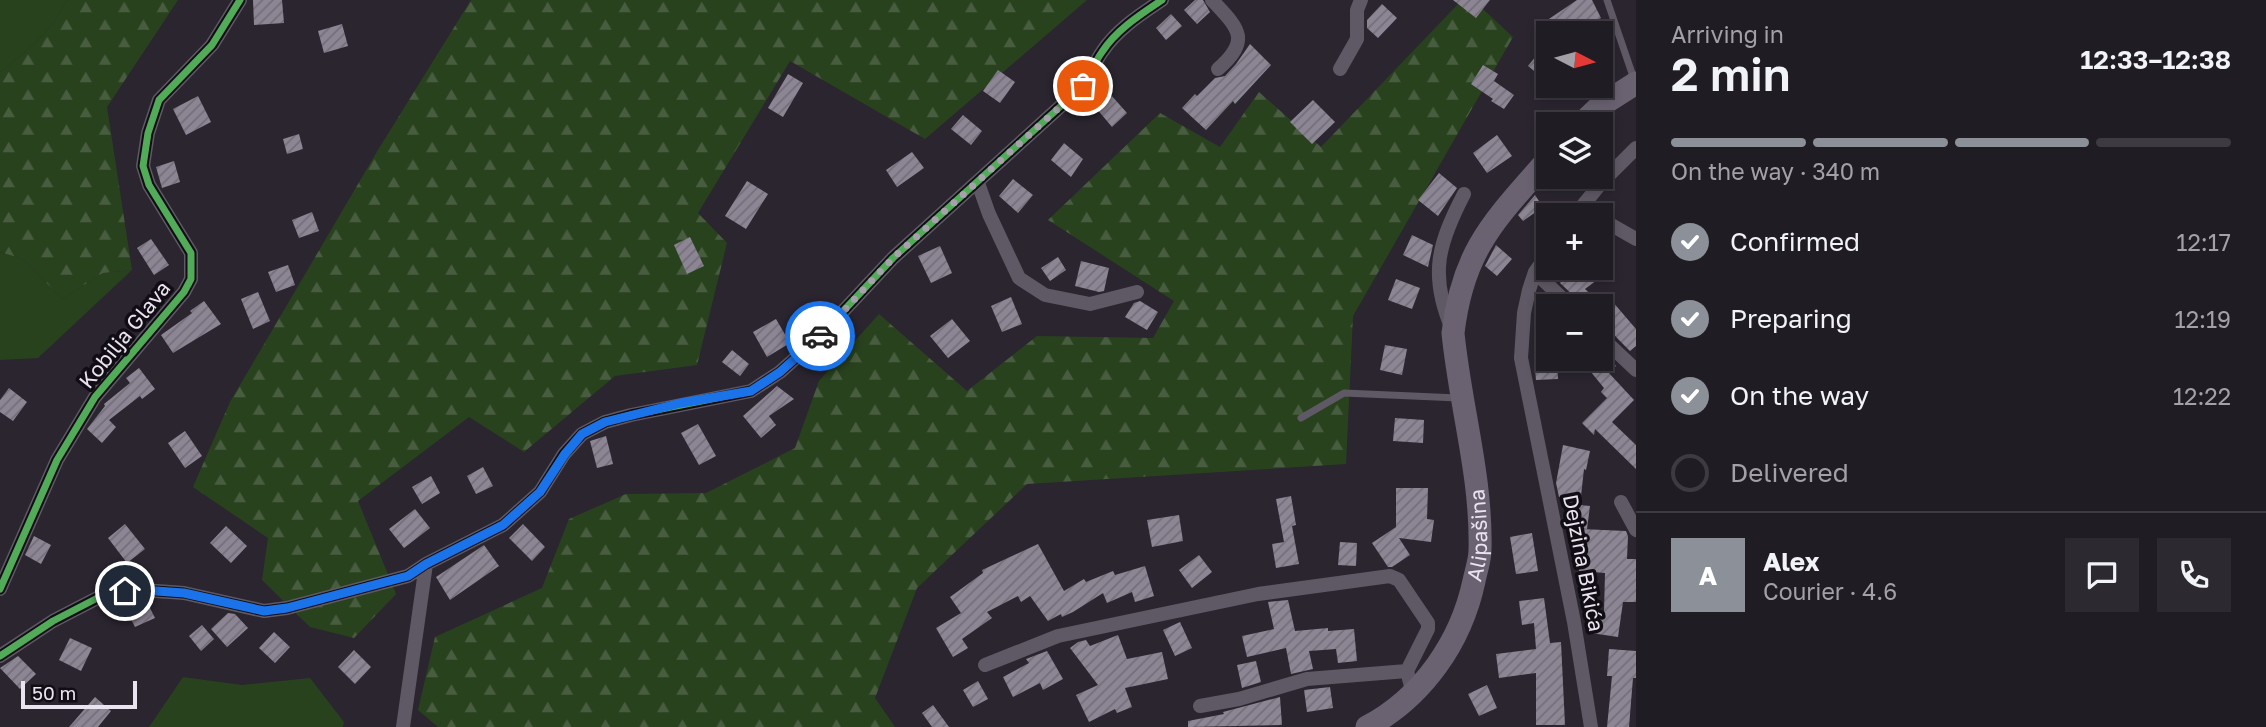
<!DOCTYPE html>
<html lang="en">
<head>
<meta charset="utf-8">
<style>
  :root { --surface:#201c23; --page:#2d2930; --text:#f1f3f6; --muted:#a2a1a6; --line:#3d3a41; --accent:#8c9099 }
  body { margin:0; font-family:"Golos Text",sans-serif; background:var(--page); color:var(--text); height:100vh; display:flex; flex-direction:column; font-size:26px; white-space:nowrap }
  * { box-sizing:border-box; margin:0 }
  p { font-size:23px; color:var(--muted) }
  .icon { flex:none; width:38px; height:38px; fill:none; stroke:currentColor; stroke-width:2; stroke-linecap:round; stroke-linejoin:round }
  .map { position:relative; flex:1; overflow:hidden }
  .details { display:flex; flex-direction:column; background:var(--surface); width:630px }
  .details>* { flex:none }
  .needle { width:46px; rotate:96deg }
  .controls { position:absolute; left:1536px; top:21px; display:grid; gap:14px }
  .controls a { display:grid; place-items:center; width:77px; height:77px; border-radius:0px; background:var(--surface); box-shadow:0 4px 10px #0003,0 0 0 2px var(--line); font-size:35px }
  .scale { position:absolute; left:21px; bottom:18px; width:116px; box-sizing:border-box; padding-left:7px; border:4px solid #eae4f0; border-top:0; font-size:19px; line-height:24px; white-space:nowrap; color:#eae4f0; -webkit-text-stroke:5px #110d14; paint-order:stroke }
  .pin { position:absolute; display:grid; place-items:center; width:60px; height:60px; color:#fff; margin:-30px; border:4px solid #fff; border-radius:50%; box-shadow:0 2px 7px #0007 }
  .courier { position:absolute; display:grid; place-items:center; width:70px; height:70px; margin:-35px; border:5px solid #1a73e8; border-radius:50%; background:#fff; color:#222; box-shadow:0 2px 9px #0007 }
  .headline em { font-style:normal; font-weight:600 }
  .headline div { display:flex; flex-direction:column-reverse }
  .headline { display:flex; align-items:center; justify-content:space-between; height:119px; padding:0 35px }
  h1 { font-size:46px; font-weight:600; line-height:52px }
  .bar { display:grid; grid-template-columns:repeat(4,1fr); gap:10px 7px; align-content:center; height:84px; padding:0 35px }
  .bar i { height:9px; border-radius:5px; background:var(--line) }
  .bar .active { background:var(--accent) }
  .bar p { grid-column:span 4 }
  .line { display:flex; align-items:center; gap:18px; padding:0 35px; border-top:2px solid var(--line) }
  .line div { flex:1 }
  .round { display:grid; place-items:center; flex:none; width:74px; height:74px; border-radius:0px; background:var(--page) }
  ol { padding:0 35px; list-style:none }
  li { display:flex; align-items:center; gap:21px; height:77px }
  li p { margin-inline-start:auto }
  li .icon { padding:7px; border-radius:50%; background:var(--accent); color:#fff; stroke-width:4 }
  li:last-child { color:var(--muted) }
  li i { width:38px; height:38px; border:4px solid var(--line); border-radius:50% }
  main { display:flex; flex:1; min-height:0 }
  .map>svg:first-child { display:block }
  .grass { fill:#29421e }
  .forest { fill:url(#forest-firs) }
  .building { fill:url(#building-hatch) }
  .lines { fill:none; stroke-linecap:round; stroke-linejoin:round }
  .service { stroke:#5f5965; stroke-width:7 }
  .minor { stroke:#5f5965; stroke-width:14 }
  .primary { stroke:#6a6271; stroke-width:23 }
  .cycleway-casing { stroke:#110d14; stroke-width:11 }
  .cycleway { stroke:#51ab58; stroke-width:7 }
  .done { stroke:#a7a1ac; stroke-width:7; stroke-dasharray:0 12.6 }
  .route { stroke:#1a73e8; stroke-width:9 }
  .labels { text-anchor:middle; stroke-width:7; stroke-linejoin:round; paint-order:stroke }
  .street-label { font-size:21px; fill:#eae4f0; stroke:#110d14 }
</style>
</head>
<body>
<main>
<div class="map">
<svg width="1636" height="727" viewBox="0 0 1636 727">
  <defs>
    <pattern id="forest-firs" width="22" height="20" patternUnits="userSpaceOnUse" patternTransform="scale(1.75)"><rect width="22" height="20" fill="#29421e"/><path d="M5 1l3.5 6h-7zM16 11l3.5 6h-7z" fill="#485d3f"/></pattern>
    <pattern id="building-hatch" width="6" height="6" patternUnits="userSpaceOnUse" patternTransform="scale(1.75)"><rect width="6" height="6" fill="#8c8594"/><path d="M-1 1l2-2M0 6l6-6M5 7l2-2" fill="none" stroke="#746e79"/></pattern>
  </defs>
  <rect width="100%" height="100%" fill="#2a252f"/>
  <path class="grass" d="M0 0H67C50 34 29 49 0 72Z
    M0 252 23 259 62 299 103 273 132 270 38 358 0 360Z
    M183 677 242 685 310 678 344 722 343 727H149Z"/>
  <path class="forest" d="M67 0H178L107 107 132 270 103 273 62 299 23 259 0 252V72C29 49 50 34 67 0Z
    M471 0H1087L925 139 790 61 698 213 727 243 697 365 615 376 524 452 469 417 358 501 396 594 354 638 310 627 262 580 268 538 193 487 230 402 378 150Z
    M1462 0H1473L1513 37 1353 316 1346 464 1027 484 917 588 875 698 895 727H438L418 710 435 637 542 588 569 519 626 494 706 493 795 448 819 381 879 314 967 391 1037 336 1153 338 1174 301 1048 220 1160 113 1220 147 1259 92 1321 147Z"/>
  <path class="building" d="M253 0H282L284 23 254 25Z
    M1195 0H1203L1210 12 1197 24 1184 10Z
    M1453 0H1490L1476 18Z
    M1577 0H1592L1601 18 1571 33H1545L1540 25Z
    M1382 4 1397 18 1378 38 1367 28V20Z
    M1171 14 1182 26 1166 40 1156 28Z
    M342 24 348 46 324 53 318 31Z
    M1549 40V83L1528 66Z
    M1250 44 1271 65 1235 104 1233 101 1206 130 1182 108 1195 94 1197 96 1215 78 1225 76 1236 64Z
    M1483 65 1498 74 1494 81 1514 95 1504 109 1491 101 1493 99 1471 84Z
    M998 70 1015 82 1000 103 983 91Z
    M788 74 803 83 783 117 768 108Z
    M1111 95 1127 113 1112 127 1096 108Z
    M198 96 211 122 186 135 173 109Z
    M1313 100 1335 122 1312 144 1290 122Z
    M963 115 982 131 971 145 951 129Z
    M299 134 303 149 287 154 283 139Z
    M1497 135 1512 156 1487 173 1473 153Z
    M1064 143 1083 159 1071 177 1051 160Z
    M912 152 924 168 897 187 886 170Z
    M174 161 180 182 162 188 156 167Z
    M1439 173 1457 188 1438 216 1418 200Z
    M1013 179 1033 195 1018 213 999 196Z
    M747 181 768 194 746 229 725 216Z
    M1535 195 1543 207 1523 221 1518 215Z
    M312 212 319 231 299 238 292 220Z
    M1412 235 1433 245 1428 267 1403 255Z
    M690 237 704 266 687 274 674 245Z
    M151 239 169 265 154 275 137 248Z
    M1496 245 1512 259 1497 276 1485 266Z
    M940 246 952 273 931 283 918 256Z
    M1058 257 1066 270 1050 281 1041 268Z
    M1081 261 1109 268 1104 291 1099 292 1075 286Z
    M288 265 295 285 276 292 268 272Z
    M1573 268H1613L1585 289 1604 306H1579L1577 299 1560 283Z
    M1396 279 1420 288 1412 309 1388 300Z
    M258 292 270 321 253 329 241 299Z
    M1541 295 1545 299 1547 297 1556 306H1549V322L1535 309 1537 300Z
    M1011 297 1022 324 1002 332 991 306Z
    M204 301 221 324 173 353 161 335 192 313 190 311Z
    M1140 301 1158 312 1147 330 1125 317 1134 303Z
    M1612 301 1636 329V346L1630 351 1617 338 1601 318V311Z
    M776 319 790 343 767 357 753 332Z
    M952 319 970 341 948 358 930 336Z
    M1385 345 1407 349 1402 375 1380 370Z
    M732 350 749 364 740 376 722 362Z
    M1601 350 1616 366 1608 372 1634 400 1612 422 1636 445V469L1595 429 1594 435 1582 423 1607 398 1601 392 1604 388 1586 366 1594 359H1601Z
    M1549 357V359H1557L1558 379 1536 380 1534 358Z
    M139 368 155 389 142 399 140 396 109 420 116 427 102 443 87 429 105 406 104 404 130 383 126 378Z
    M777 386 794 399 769 416 776 425 761 438 743 416Z
    M9 388 27 402 13 421 0 412V400Z
    M1395 418 1424 420 1423 443 1393 441Z
    M698 424 716 456 699 465 681 433Z
    M185 431 202 456 185 468 168 443Z
    M606 436 613 464 597 468 590 441Z
    M1563 445 1590 451 1586 470 1584 469 1580 505 1590 506 1587 529 1565 526 1569 498 1559 497 1556 483Z
    M483 467 493 486 476 494 467 476Z
    M431 476 440 493 422 504 412 487Z
    M1396 488H1428L1427 519 1434 520 1431 542 1399 538 1410 555 1392 567H1388L1372 543 1396 527Z
    M1291 496 1296 525 1292 526 1299 564 1276 568 1272 544 1284 542 1276 499Z
    M415 509 430 528 404 548 389 529Z
    M1179 515 1183 541 1152 547 1147 520Z
    M125 524 145 549 127 563 108 538Z
    M523 524 545 547 532 561 509 538Z
    M226 526 247 546 231 563 210 543Z
    M1581 529 1626 531 1628 536 1627 559H1636V602H1623L1618 637 1591 633 1595 610 1604 612 1605 573 1579 571Z
    M1532 533 1538 571 1516 574 1510 537Z
    M34 536 51 545 41 564 25 555Z
    M1340 542 1357 543 1356 566 1338 565Z
    M1038 544 1064 591 1084 579 1086 582 1113 571 1115 575 1145 566 1154 596 1135 602 1132 592 1107 603 1103 593 1073 612 1062 617 1061 614 1048 621 1030 596 1021 602 1018 596 987 612 992 618 962 639 968 648 953 657 936 628 961 613 950 597 983 573 982 570Z
    M484 545 499 566 450 600 436 577Z
    M1199 555 1212 572 1192 588 1179 570Z
    M1544 598 1550 643 1561 642 1565 725H1536V673L1499 678 1496 654 1536 649 1534 623 1522 625 1519 601Z
    M136 600H146L155 618 135 627 124 606Z
    M1288 600 1295 631 1328 628V631L1354 629 1357 661 1338 663 1336 649 1309 651 1313 669 1291 674 1286 648 1247 657 1242 636 1274 629 1268 602Z
    M228 613 235 614 248 628 227 647 211 629Z
    M1180 622 1192 648 1175 656 1163 630Z
    M202 625 214 639 201 651 189 636Z
    M274 632 290 647 275 663 259 648Z
    M1118 635 1127 659 1162 652 1168 679 1125 688 1132 707 1117 713 1115 709 1089 722 1076 695 1098 685 1070 648 1078 642 1086 640 1090 646Z
    M70 638 92 648 81 671 59 660Z
    M1609 649 1636 651V678H1633L1629 727H1607L1612 676H1607Z
    M354 650 371 667 355 684 338 667Z
    M1047 651 1063 679 1043 690 1040 683 1013 697 1003 677 1029 663 1026 659Z
    M18 656 36 674 20 689 0 668Z
    M1256 661 1261 682 1242 688 1237 665Z
    M978 681 988 699 973 707 963 690Z
    M1487 685 1497 708 1479 716 1468 694Z
    M1330 687 1333 708 1307 712 1304 690Z
    M95 697 111 711 98 727H69Z
    M1280 697 1282 725 1188 727V721L1224 714 1223 712Z
    M933 705 949 727H932L922 713Z"/>
  <g class="lines">
    <path class="service" d="M1607 0 1635 82
      M1301 418 1344 393 1458 398"/>
    <path class="minor" d="M1212 0C1238 28 1252 39 1218 69
      M1340 69 1357 39V10L1361 0
      M978 183 989 214 1019 278 1045 295 1090 304 1137 292
      M1575 215 1602 182 1636 148
      M1601 219 1636 239
      M1549 252 1535 272 1529 290 1524 313 1521 358 1574 622 1591 727
      M1535 272 1570 306
      M1452 329C1429 275 1438 244 1464 194
      M1601 337 1636 370
      M1621 502 1636 530
      M0 589 57 460 95 397 184 292 191 279V253L149 185 143 166 148 133 159 100 212 45 240 0
      M0 656 53 621 109 592 142 590 184 593 264 611 287 608 408 576 426 564 503 525 540 492 564 454 582 434 605 422 631 415 751 391 780 372 817 339 893 258 1083 86C1091 75 1094 63 1102 52 1116 30 1141 14 1162 0
      M985 665 1058 636 1258 594 1390 576 1399 580 1428 623V629L1407 671 1413 694
      M1200 706 1239 699 1307 679 1407 671
      M403 727 426 564"/>
    <g class="primary">
      <path d="M1581 124 1600 106 1636 83"/>
      <path id="s1" d="M1367 727C1423 697 1461 642 1474 581 1476 571 1480 560 1480 550 1482 477 1460 405 1453 333 1463 248 1496 219 1549 158"/>
    </g>
    <g class="cycleway-casing">
      <path id="cycleway" d="M0 589 57 460 95 397 184 292 191 279V253L149 185 143 166 148 133 159 100 212 45 240 0
        M0 656 53 621 109 592 142 590 184 593 264 611 287 608 408 576 426 564 503 525 540 492 564 454 582 434 605 422 631 415 751 391 780 372 817 339 893 258 1083 86C1091 75 1094 63 1102 52 1116 30 1141 14 1162 0"/>
    </g>
    <use href="#cycleway" class="cycleway"/>
  </g>
  <g class="lines">
    <path class="done" d="M820 336 893 258 1083 86"/>
    <path class="route" d="M125 591 142 590 184 593 264 611 287 608 408 576 426 564 503 525 540 492 565 454 582 434 605 422 681 403 751 391 780 372 820 336"/>
  </g>
  <g class="labels">
    <g class="street-label">
      <text transform="translate(125 335) rotate(-51)" y="7">Kobilja Glava</text>
      <text dy="7" stroke="none"><textPath href="#s1" startOffset="233">Alipašina</textPath></text>
      <text transform="translate(1583 563) rotate(79)" y="7">Dejzina Bikića</text>
    </g>
  </g>
</svg>
<div class="controls">
<a><svg class="needle" viewBox="-14 -14 28 28"><path d="M0-13l5 13h-10z" fill="#e53935"/><path d="M0 13l5-13h-10z" fill="#a2a1a6"/></svg></a>
<a><svg class="icon" aria-label="layers" viewBox="0 0 24 24"><path d="M12 4l9 5-9 5-9-5zM3 14l9 5 9-5"/></svg></a>
<a>+</a>
<a>−</a>
</div>
<div class="scale">50 m</div>
<div class="pin" style="left:1083px;top:86px;background:#ea580c"><svg class="icon" aria-label="bag" viewBox="0 0 24 24"><path d="M5 8h14l-1 12H6zM9 8a3 3 0 0 1 6 0"/></svg></div>
<div class="pin" style="left:125px;top:591px;background:#1f2937"><svg class="icon" aria-label="home" viewBox="0 0 24 24"><path d="M3 11l9-7 9 7M6 9v11h12V9"/></svg></div>
<div class="courier" style="left:820px;top:336px"><svg class="icon" aria-label="car" viewBox="0 0 24 24"><path d="M5 17H2v-5l4-1 3-4h7l3 4 3 1v5h-3M9 17h6M6 11h13"/><circle cx="7" cy="17" r="2"/><circle cx="17" cy="17" r="2"/></svg></div>
</div>
<section class="details">
<div class="headline"><div><h1>2 min</h1><p>Arriving in</p></div><em>12:33–12:38</em></div>
<div class="bar"><i class="active"></i><i class="active"></i><i class="active"></i><i></i><p>On the way · 340 m</p></div>
<ol>
<li><svg class="icon" aria-label="check" viewBox="0 0 24 24"><path d="M5 12l5 5 9-10"/></svg>Confirmed<p>12:17</p></li>
<li><svg class="icon" aria-label="check" viewBox="0 0 24 24"><path d="M5 12l5 5 9-10"/></svg>Preparing<p>12:19</p></li>
<li><svg class="icon" aria-label="check" viewBox="0 0 24 24"><path d="M5 12l5 5 9-10"/></svg>On the way<p>12:22</p></li>
<li><i></i>Delivered</li>
</ol>
<div class="line" style="height:126px"><b class="round" style="background:var(--accent);color:#fff">A</b><div><b>Alex</b><p>Courier · 4.6</p></div><a class="round"><svg class="icon" aria-label="chat" viewBox="0 0 24 24"><path d="M4 5h16v11H9l-5 4z"/></svg></a><a class="round"><svg class="icon" aria-label="phone" viewBox="0 0 24 24"><path d="M5 4h4l2 5-3 2q2 4 5 5l2-3 5 2v4C11 20 4 13 5 4z"/></svg></a></div>
</section>
</main>
</body>
</html>
